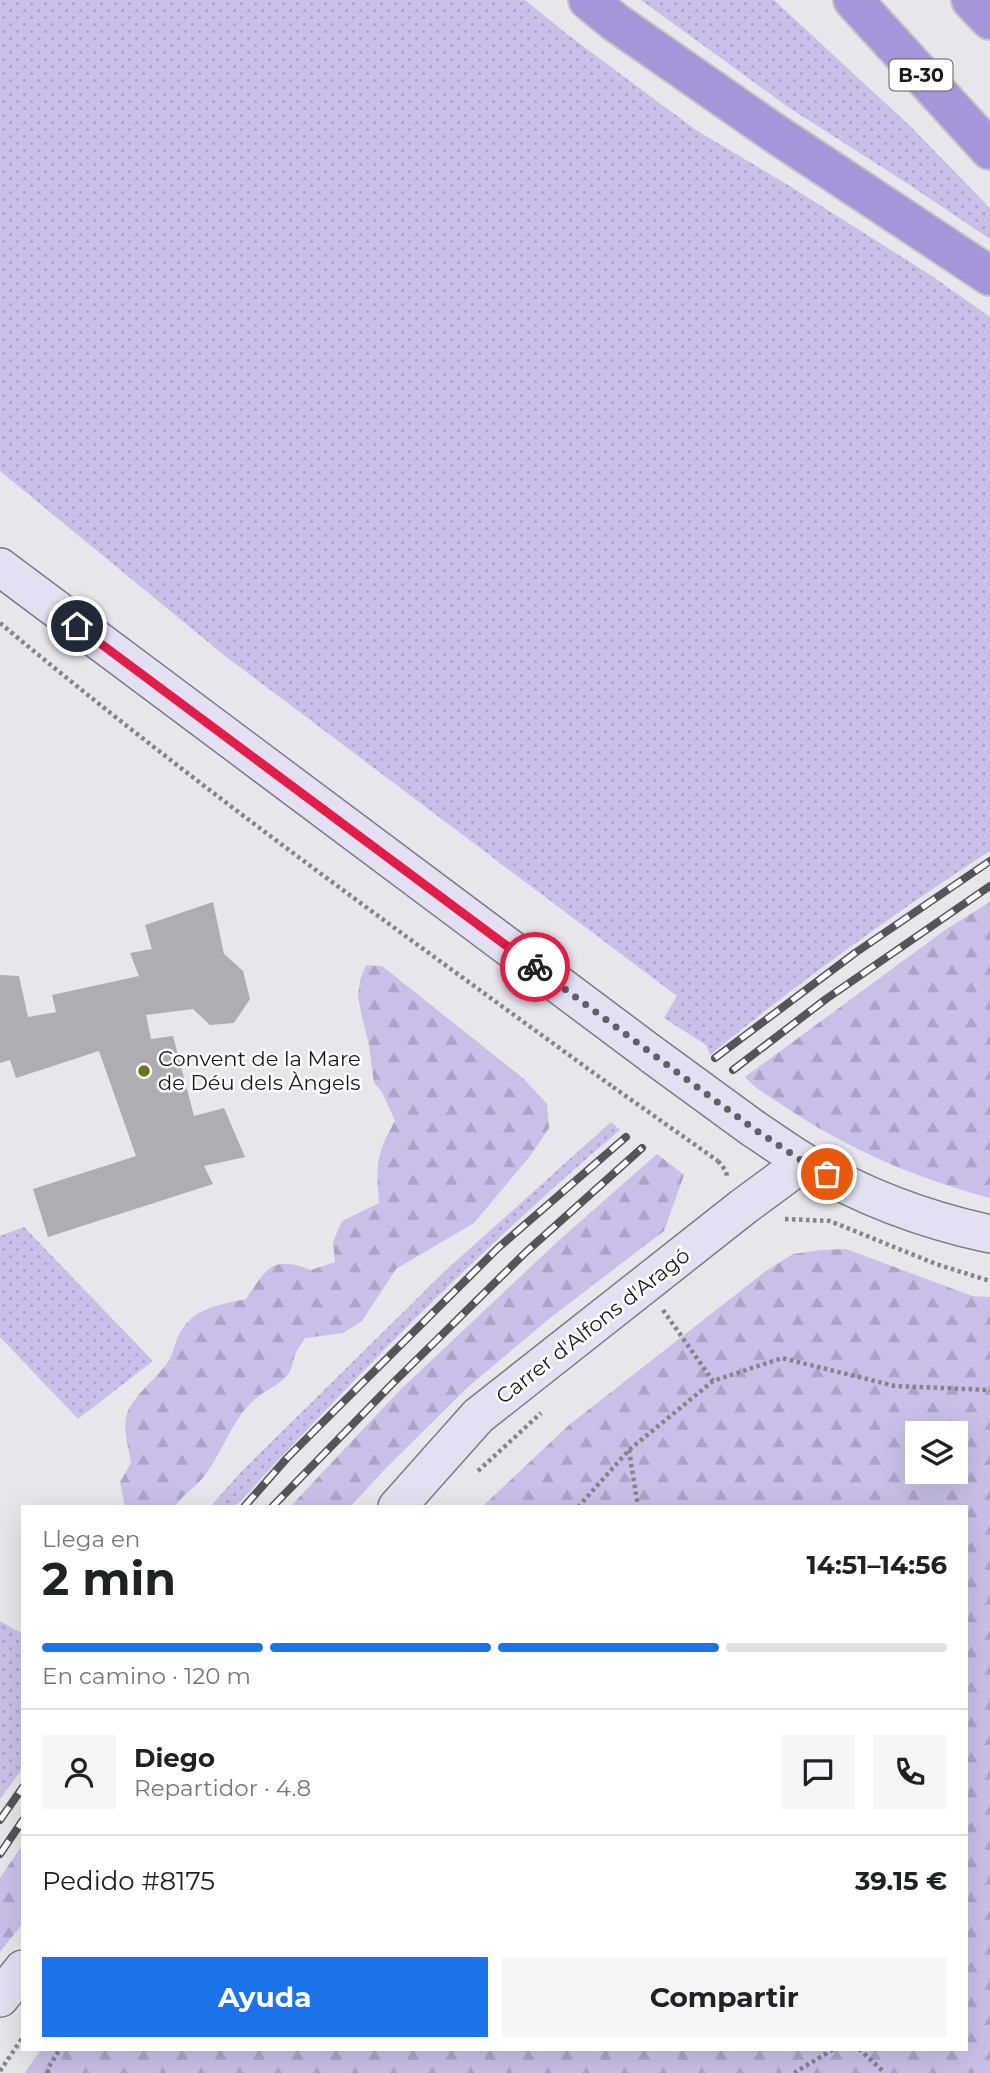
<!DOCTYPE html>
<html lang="es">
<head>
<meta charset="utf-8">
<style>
  :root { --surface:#fff; --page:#f6f6f6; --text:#202124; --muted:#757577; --line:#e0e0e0; --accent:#1a73e8 }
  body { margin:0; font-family:Montserrat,sans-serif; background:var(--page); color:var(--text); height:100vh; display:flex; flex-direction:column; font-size:26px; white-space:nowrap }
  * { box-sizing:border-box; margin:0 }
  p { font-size:23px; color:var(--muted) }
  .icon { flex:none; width:38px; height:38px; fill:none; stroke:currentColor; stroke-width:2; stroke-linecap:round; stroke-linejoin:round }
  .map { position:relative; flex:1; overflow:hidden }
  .details { position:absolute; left:21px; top:1505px; width:947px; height:546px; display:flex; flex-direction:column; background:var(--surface); border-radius:0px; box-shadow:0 7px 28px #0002 }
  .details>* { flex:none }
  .tools { position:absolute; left:905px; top:1421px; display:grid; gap:14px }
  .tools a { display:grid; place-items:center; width:63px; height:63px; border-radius:0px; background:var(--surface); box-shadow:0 7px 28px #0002; font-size:35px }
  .pin { position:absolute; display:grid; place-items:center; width:60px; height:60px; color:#fff; margin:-30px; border:4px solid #fff; border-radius:50%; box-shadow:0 2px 7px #0007 }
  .courier { position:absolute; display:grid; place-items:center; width:70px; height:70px; margin:-35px; border:5px solid #e11d48; border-radius:50%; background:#fff; color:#222; box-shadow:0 2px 9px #0007 }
  .headline em { font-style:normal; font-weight:700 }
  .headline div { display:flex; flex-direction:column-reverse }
  .headline { display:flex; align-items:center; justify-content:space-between; height:119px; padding:0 21px }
  h1 { font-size:46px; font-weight:700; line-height:52px }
  .bar { display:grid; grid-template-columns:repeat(4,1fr); gap:10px 7px; align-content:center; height:84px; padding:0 21px }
  .bar i { height:9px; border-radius:5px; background:var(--line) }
  .bar .selected { background:var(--accent) }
  .bar p { grid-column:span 4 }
  .line { display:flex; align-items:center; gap:18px; padding:0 21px; border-top:2px solid var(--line) }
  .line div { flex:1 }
  .round { display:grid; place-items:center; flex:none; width:74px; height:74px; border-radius:0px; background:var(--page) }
  .action { display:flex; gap:14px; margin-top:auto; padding:14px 21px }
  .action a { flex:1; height:80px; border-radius:0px; background:var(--accent); color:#fff; font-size:28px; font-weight:700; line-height:80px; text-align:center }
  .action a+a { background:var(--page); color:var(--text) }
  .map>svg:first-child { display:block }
  .grass { fill:url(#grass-dots) }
  .forest { fill:url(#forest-firs); fill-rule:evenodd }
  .building { fill:#aeadb1 }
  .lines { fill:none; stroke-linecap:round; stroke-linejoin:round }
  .secondary-casing { stroke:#7d7c80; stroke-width:40 }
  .highway-casing { stroke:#c3c3c3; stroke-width:42 }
  .path { stroke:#868588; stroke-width:4.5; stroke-dasharray:3.5 3.5; stroke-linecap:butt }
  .secondary { stroke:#e4e0f3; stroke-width:37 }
  .highway { stroke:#a496d8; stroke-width:38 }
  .rail-casing { stroke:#555457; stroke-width:8 }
  .rail { stroke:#fff; stroke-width:5; stroke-dasharray:16; stroke-linecap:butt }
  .secondary-bridge-casing { stroke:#7d7c80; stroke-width:40; stroke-linecap:butt }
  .path-bridge { stroke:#868588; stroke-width:4.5; stroke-dasharray:3.5 3.5; stroke-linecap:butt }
  .secondary-bridge { stroke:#e4e0f3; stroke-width:37 }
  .done { stroke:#616163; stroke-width:7; stroke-dasharray:0 12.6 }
  .route { stroke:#e11d48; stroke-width:9 }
  .poi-dot { fill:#6d731b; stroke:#fff; stroke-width:2.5 }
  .labels { text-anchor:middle; stroke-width:5; stroke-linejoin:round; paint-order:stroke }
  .shield { fill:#fff; stroke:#5e5e5f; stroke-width:2 }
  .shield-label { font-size:19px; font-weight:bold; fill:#19191a }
  .poi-label { font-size:21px; fill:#19191a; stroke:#fff; text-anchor:start }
  .street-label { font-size:21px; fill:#19191a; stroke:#fff }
</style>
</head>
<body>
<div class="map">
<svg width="990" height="2073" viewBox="0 0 990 2073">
  <defs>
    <pattern id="grass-dots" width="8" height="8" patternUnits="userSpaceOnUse" patternTransform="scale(1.75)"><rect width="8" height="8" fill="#c8c0e8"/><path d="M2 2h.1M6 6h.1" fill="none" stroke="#aba4c6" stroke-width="1.8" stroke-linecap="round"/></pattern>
    <pattern id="forest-firs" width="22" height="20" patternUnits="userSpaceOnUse" patternTransform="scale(1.75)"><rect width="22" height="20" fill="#c8c0e8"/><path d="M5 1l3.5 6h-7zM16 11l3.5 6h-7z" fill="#aba4c6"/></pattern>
  </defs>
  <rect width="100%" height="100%" fill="#e7e6eb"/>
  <path class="grass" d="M0 0H525L568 35 696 130 788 185 932 276 990 317V851C893 914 799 982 710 1055L706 1045 664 1018 677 996 225 656 0 471Z
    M641 0H774L909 125 990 208V239L908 184 788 107Z
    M611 1122 620 1130C483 1246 357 1374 235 1507H210L240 1473 445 1271Z
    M24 1227 153 1361 78 1419 0 1337V1236Z
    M0 1621 23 1634V1768L0 1799Z"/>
  <path class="forest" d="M990 902V1198C916 1178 847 1149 784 1106 771 1097 755 1089 745 1077L945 930Z
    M366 965 382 966 524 1079 547 1104 549 1128 530 1156 474 1223 396 1269 362 1321 343 1333 305 1338C302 1343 299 1347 296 1352 293 1359 293 1367 289 1373 281 1385 265 1390 255 1399 230 1421 222 1456 201 1480 192 1490 182 1495 175 1507H125L120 1482 131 1463C129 1448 122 1428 127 1414 132 1397 157 1378 168 1362 173 1355 174 1345 178 1337 191 1308 218 1305 246 1299 267 1268 272 1255 311 1270L335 1262 333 1242 342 1221 379 1203C376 1166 376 1154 395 1121L382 1092 374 1083 369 1045 362 1017 358 997 360 980Z
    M657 1154 684 1175 664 1231 550 1318 468 1387 386 1468 350 1507H290L400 1390 556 1243Z
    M846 1249 972 1296 990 1297V2073H25L41 2049H966V1507H482L569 1425 766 1271 793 1254 821 1250ZM917 1433H956V1472H917Z
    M23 1844V1923L0 1952V1878Z"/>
  <path class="building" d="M213 902 224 954 243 971 250 999 234 1023 210 1025 193 1009 146 1015 151 1039 173 1036 194 1116 224 1108 245 1157 204 1166 213 1184 48 1237 33 1189 136 1156 99 1051 16 1078 10 1060 0 1063V975L19 976 28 1017 56 1012 52 995 139 976 130 953 152 949 145 925Z"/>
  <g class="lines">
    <g class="secondary-casing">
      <path id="secondary" d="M0 567 654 1056
        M754 1129C771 1140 787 1152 804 1162 861 1196 925 1220 990 1234
        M397 1507 478 1416 743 1207 804 1162
        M0 1998 23 1969"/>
    </g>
    <g class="highway-casing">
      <path id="highway" d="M588 0 615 22 770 130 990 276
        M853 0 990 150
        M971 0 990 20"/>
    </g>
    <path class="path" d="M0 623C197 788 406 936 613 1087
      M718 1161 726 1171 727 1176
      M785 1219 830 1221 936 1264 990 1281
      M663 1310 713 1381
      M629 1450 638 1507
      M478 1471 541 1413
      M578 1507 629 1450 713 1381 782 1358 895 1386 990 1390
      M859 2049 885 2073
      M0 2071 23 2037
      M48 2073V2068L60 2049
      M794 2073 834 2049"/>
    <use href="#secondary" class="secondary"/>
    <use href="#highway" class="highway"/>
    <g class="rail-casing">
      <path id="rail" d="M715 1058 855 953 990 861
        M733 1070 826 999 990 886
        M244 1507 287 1458 498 1248 626 1137
        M272 1507 395 1381 526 1252 642 1148
        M0 1820 23 1787
        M0 1854 23 1820"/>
    </g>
    <use href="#rail" class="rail"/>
    <g class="secondary-bridge-casing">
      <path id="secondary-bridge" d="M654 1056 754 1129"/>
    </g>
    <path class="path-bridge" d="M613 1087 718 1161"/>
    <use href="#secondary-bridge" class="secondary-bridge"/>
  </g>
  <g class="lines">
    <path class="done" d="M535 967 754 1129 804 1162 827 1174"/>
    <path class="route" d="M77 626 535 967"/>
  </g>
  <circle class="poi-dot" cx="144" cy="1071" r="7"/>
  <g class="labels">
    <rect class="shield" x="889.5" y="59.5" width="63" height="31" rx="5"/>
    <g class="shield-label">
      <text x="921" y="82">B-30</text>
    </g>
    <g class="poi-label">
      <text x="158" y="1066">Convent de la Mare<tspan x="158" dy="24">de Déu dels Àngels</tspan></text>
    </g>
    <g class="street-label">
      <text transform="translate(593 1326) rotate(-38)" y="7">Carrer d'Alfons d'Aragó</text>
    </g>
  </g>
</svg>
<div class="tools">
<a><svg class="icon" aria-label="layers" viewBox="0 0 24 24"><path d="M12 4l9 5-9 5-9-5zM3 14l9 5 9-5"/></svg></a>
</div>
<div class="pin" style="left:827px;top:1174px;background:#ea580c"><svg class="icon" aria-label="bag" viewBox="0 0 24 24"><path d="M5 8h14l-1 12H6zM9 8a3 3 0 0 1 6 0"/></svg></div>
<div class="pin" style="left:77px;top:626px;background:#1f2937"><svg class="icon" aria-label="home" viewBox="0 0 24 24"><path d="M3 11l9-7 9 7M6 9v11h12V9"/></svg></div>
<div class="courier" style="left:535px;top:967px"><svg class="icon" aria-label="bike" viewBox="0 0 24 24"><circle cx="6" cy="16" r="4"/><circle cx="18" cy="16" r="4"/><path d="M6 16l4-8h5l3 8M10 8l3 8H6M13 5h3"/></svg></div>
<section class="details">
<div class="headline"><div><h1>2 min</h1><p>Llega en</p></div><em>14:51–14:56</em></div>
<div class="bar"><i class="selected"></i><i class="selected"></i><i class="selected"></i><i></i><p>En camino · 120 m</p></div>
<div class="line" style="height:126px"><a class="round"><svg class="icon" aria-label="person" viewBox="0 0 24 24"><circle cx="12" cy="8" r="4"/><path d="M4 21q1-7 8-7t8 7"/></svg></a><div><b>Diego</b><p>Repartidor · 4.8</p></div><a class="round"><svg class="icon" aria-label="chat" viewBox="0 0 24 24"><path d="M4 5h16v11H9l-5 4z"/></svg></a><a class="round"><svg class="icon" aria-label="phone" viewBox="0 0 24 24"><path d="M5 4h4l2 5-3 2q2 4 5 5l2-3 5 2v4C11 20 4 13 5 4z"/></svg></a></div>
<div class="line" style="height:91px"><div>Pedido #8175</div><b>39.15 €</b></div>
<div class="action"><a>Ayuda</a><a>Compartir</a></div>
</section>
</div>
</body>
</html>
